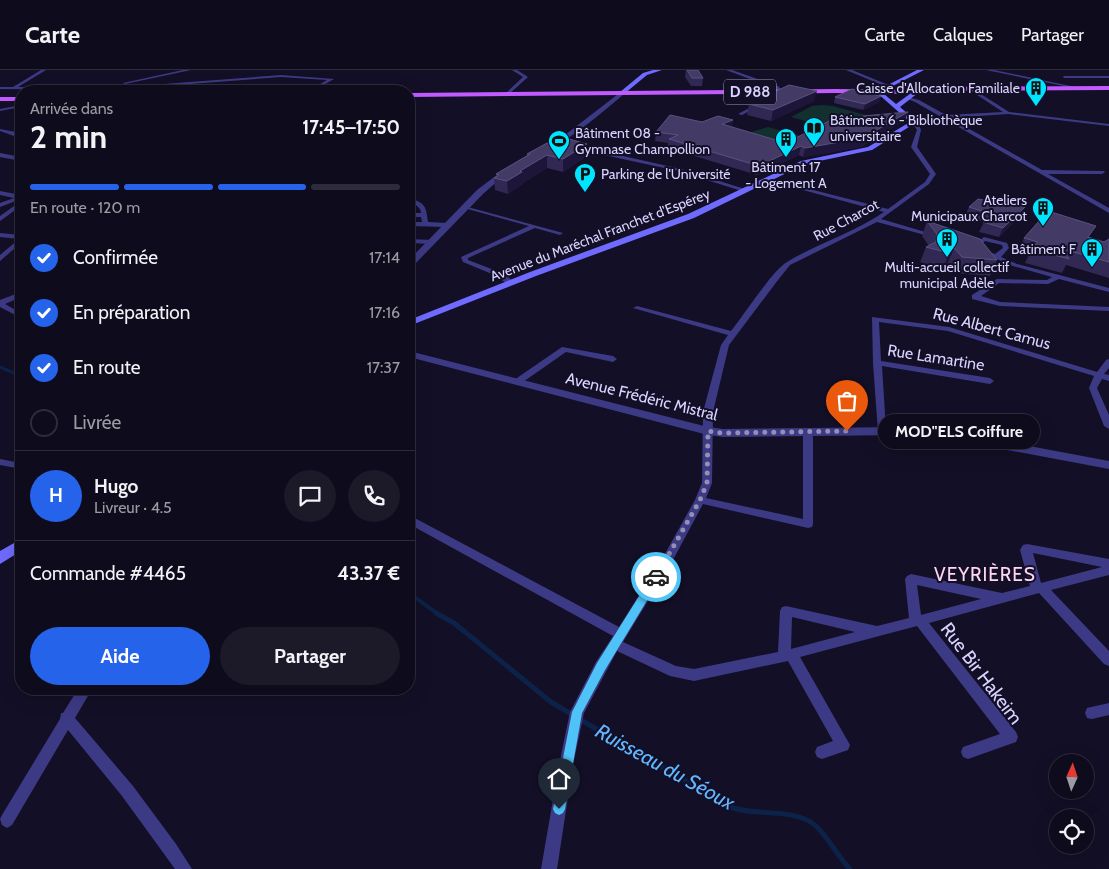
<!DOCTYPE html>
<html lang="fr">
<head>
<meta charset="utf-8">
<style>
  :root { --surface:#0e0b1c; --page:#1c1929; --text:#f1f3f6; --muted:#9b9ba3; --line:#2e2b3b; --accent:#2563eb }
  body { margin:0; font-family:Cabin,sans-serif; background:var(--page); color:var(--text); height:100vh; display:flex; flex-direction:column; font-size:19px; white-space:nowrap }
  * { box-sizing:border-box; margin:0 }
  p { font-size:16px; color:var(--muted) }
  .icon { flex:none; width:28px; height:28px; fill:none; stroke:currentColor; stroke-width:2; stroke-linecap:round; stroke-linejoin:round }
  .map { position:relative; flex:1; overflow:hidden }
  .panel { position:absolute; left:15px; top:15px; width:400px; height:610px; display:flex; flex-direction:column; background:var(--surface); border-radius:20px; box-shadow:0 5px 20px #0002,0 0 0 1px var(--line) }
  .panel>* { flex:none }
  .needle { width:32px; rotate:3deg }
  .controls { position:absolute; left:1049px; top:684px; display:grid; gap:10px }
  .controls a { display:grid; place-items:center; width:45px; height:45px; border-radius:50%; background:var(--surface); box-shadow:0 5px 20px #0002,0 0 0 1px var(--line); font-size:25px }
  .pin { position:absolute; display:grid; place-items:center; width:42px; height:42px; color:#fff; margin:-51px -21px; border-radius:50% 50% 50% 0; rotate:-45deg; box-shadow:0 0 5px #0007 }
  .pin .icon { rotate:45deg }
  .courier { position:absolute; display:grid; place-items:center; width:50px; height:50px; margin:-25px; border:4px solid #4fc3f7; border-radius:50%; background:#fff; color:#222; box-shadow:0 1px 6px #0007 }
  .bubble { position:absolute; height:35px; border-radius:18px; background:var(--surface); box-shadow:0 5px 20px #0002,0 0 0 1px var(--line); font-size:16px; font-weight:700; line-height:35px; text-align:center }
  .headline em { font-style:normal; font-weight:700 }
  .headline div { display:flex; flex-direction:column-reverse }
  .headline { display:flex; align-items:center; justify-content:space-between; height:85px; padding:0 15px }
  h1 { font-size:32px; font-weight:700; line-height:38px }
  .bar { display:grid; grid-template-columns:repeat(4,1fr); gap:8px 5px; align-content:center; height:60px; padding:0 15px }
  .bar i { height:6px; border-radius:4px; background:var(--line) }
  .bar .current { background:var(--accent) }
  .bar p { grid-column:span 4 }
  .line { display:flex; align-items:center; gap:12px; padding:0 15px; border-top:1px solid var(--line) }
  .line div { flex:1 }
  .round { display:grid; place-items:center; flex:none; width:52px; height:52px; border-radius:26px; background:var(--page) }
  ol { padding:0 15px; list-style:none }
  li { display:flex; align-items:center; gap:15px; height:55px }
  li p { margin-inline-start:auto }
  li .icon { padding:5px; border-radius:50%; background:var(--accent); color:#fff; stroke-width:4 }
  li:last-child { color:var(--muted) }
  li i { width:28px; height:28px; border:2px solid var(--line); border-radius:50% }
  .primary-button { display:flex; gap:10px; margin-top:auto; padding:10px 15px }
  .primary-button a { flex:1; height:58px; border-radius:30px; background:var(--accent); color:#fff; font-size:20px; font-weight:700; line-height:58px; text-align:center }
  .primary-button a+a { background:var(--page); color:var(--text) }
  header { display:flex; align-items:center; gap:30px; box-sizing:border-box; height:70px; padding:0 25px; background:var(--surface); border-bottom:1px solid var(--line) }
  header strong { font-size:24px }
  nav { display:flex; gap:28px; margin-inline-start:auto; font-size:18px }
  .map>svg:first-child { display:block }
  .green { fill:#12302f }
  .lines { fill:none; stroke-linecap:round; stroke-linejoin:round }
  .stream-far2 { stroke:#0c2248; stroke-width:3 }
  .stream-far1 { stroke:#0c2248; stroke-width:4 }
  .stream { stroke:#0c2248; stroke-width:5 }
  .minor { fill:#3d3a85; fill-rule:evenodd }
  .tertiary { fill:#3d3a85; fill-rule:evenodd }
  .secondary { fill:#6f6bff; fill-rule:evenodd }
  .primary { fill:#c25bff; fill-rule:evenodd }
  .wall { fill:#312854 }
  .shaded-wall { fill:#1d163a }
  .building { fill:#433a66; stroke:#5a527e }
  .route { fill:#4fc3f7 }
  .done { stroke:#948fb3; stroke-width:5; stroke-dasharray:0 9 }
  .labels { text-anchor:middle; stroke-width:4; stroke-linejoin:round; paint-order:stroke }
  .far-poi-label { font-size:14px; fill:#d9d4ff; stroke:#130f26; text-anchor:end }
  .far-street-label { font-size:14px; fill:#d9d4ff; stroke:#130f26 }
  .shield { fill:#130f26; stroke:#9e99be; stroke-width:1 }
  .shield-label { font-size:15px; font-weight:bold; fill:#d9d4ff }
  .street-label { font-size:16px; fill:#d9d4ff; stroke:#130f26 }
  .quarter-label { font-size:19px; letter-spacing:1px; fill:#ffd6f0; stroke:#130f26 }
  .near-street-label { font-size:19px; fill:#d9d4ff; stroke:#130f26 }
  .near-water-label { font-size:21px; font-style:italic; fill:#62b6ff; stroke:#130f26 }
</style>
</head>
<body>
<header>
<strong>Carte</strong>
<nav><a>Carte</a><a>Calques</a><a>Partager</a></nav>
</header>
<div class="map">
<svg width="1109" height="799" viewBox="0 0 1109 799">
  <rect width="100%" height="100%" fill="#130f26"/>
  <path class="green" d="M823 35 833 36 865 45 866 48 846 59H833L791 47 812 36Z
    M768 57 801 66 789 75 748 63Z"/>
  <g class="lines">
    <path class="stream-far2" d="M0 297 21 306"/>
    <path class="stream-far1" d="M409 523 438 544"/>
    <path class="stream" d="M436 543 454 553 551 632 573 645
      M579 649 733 738C759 746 796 738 816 756 829 768 837 786 850 799"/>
    <path class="minor" d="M41 0H46L18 17 111 18 281 5 334 9 313 21H308L327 10 281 7 111 20 0 19V17H13Z
      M183 0H191L125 14 123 13Z
      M512 0H517L528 7 508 25 506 23 523 7Z
      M726 0H732L778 16 785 23 779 28H775V26L780 23 774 18Z
      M846 0H852L891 16 887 17Z
      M986 0H994L1080 18 1078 19Z
      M1063 6H1109V8H1064Z
      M973 19 1009 42 1109 54V56L1008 44 950 48 1042 100 1104 101 1105 102 1102 104H1048L1109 138V143L915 32 905 28 907 27 919 30 946 45 1003 42 971 21Z
      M757 34 761 35 742 45 738 44Z
      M21 35V37L0 41V39Z
      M911 54 919 55 921 60 917 77 936 104 929 114 881 149 939 166 936 168 877 152 790 195 778 210 729 275 713 342 712 413 706 428 803 449V361L808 358 811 359 813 361V454L812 457 808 458 703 434 674 488 623 572 676 596 694 599 778 582 780 541 782 537 786 536 877 556 909 548 905 509 907 506 911 504 1002 523 1030 516 1020 480 1023 475 1027 474 1109 489V505L1051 520 1109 581V596L1104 594 1039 523 929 553 1016 662 1018 667 1016 672 968 689 963 687 961 682 963 677 1000 664 917 556 800 587 850 675 848 680 822 689 817 687 815 682 817 677 833 671 788 591 694 611 670 606 617 581 584 643 573 695 557 799H541L559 695 570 642 596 592 613 566 409 454V445L619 557 666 482 695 430 702 413 703 342 721 275 728 265 633 238 637 236 731 261C744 245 772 201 787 192 818 173 854 163 884 142L766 110V108L888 139 925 112 930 104 911 77 917 60 915 57 909 56ZM1033 483 1102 497 1041 513ZM917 515 981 529 921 545ZM792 547 855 562 791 579Z
      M0 59 16 62 17 64 14 66 0 61Z
      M574 75 681 99 748 120 745 122 678 101 572 78V76Z
      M0 83 21 87V91L0 87Z
      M0 121 21 125V129L0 137V133L14 128 0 125Z
      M409 128C426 133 426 137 428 152L447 153 450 155 447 157 409 156V152H422L421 147H409V143H421L420 139 414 133 409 132Z
      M21 131V136L0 151V146Z
      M464 136 563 163 560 165 535 158 468 188V190L502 203 515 212 508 214 492 204 463 192 461 187 529 156 464 138Z
      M0 163 21 165V173L0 191V185L19 169 0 167Z
      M984 167 1007 173 1009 178 1001 187 1017 194 1109 218V222L1059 209 1048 214 999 213 981 226 1000 232 1109 237V241L1000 236 972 229V225L997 209 1047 210 1052 207 1013 196 978 181 981 179 995 184 1003 178 1002 175 985 171 975 179H971V177Z
      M409 169 432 170 435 172 432 174 409 173Z
      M21 222V227L5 234 21 243V248L0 237V230Z
      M872 247 949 257 1097 302 1106 290 1109 289V298L1104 304 1109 305V311L1102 309 1097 318 1109 345V359L1104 356 1089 318 1094 306 948 261 879 252 881 291 990 308 994 311 990 314 882 296 886 360 884 362H878L873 293Z
      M562 277 613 286 617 289 613 292 566 282 520 314H514L513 312 514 310Z
      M0 389 21 393V399L0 395Z
      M78 619H92L75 648 133 716 176 774 192 799H175L122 726 68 660 12 755 7 758 2 755 0 749 2 745 60 649 61 643H63Z
      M1109 633V645L1092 649 1087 648 1085 643 1087 638Z"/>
    <path class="tertiary" d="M622 21 624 24C611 35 562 78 548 77V75L565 65Z
      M506 98 511 99 483 124 412 197 409 198V190L477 120Z
      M409 281 708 357 723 359 905 357 970 365 1109 391V399L970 373 905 365 723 367 708 365 409 287Z"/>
    <path class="secondary" d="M653 0H662L647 5 624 24H620V22L643 3Z
      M917 0H924L885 20 880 19Z
      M878 19 896 34 914 21H918V23L900 37 917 52 872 80 805 94 694 148 536 206 409 256V250L530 202 688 144 801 91 868 77 910 52 876 22Z
      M21 469V481L0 494V481Z"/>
    <path class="primary" d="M1109 16V20L921 21 893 24 836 23 409 27V23L836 19 910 20 912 17Z
      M0 27H21V31H0Z"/>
  </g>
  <path class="wall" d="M686 0H698L703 8 702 16H691L685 7Z
    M881 26 879 32 863 40 834 33 835 27Z
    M814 31 771 51 747 45 749 34Z
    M733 50 732 57 786 73 847 55 905 50 861 77 803 87 799 85 757 105 668 78V73L655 71 656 62 702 52Z
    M527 84 587 86 563 102 547 98 523 113V114L508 124 495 120 494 108 496 106V104L527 86Z
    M969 137H1025L1020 146 999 167 979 162 984 152 965 146Z
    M927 151 997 190 990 206 955 203 948 193 943 199 920 192 926 177 929 176 922 166Z
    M1024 168H1089L1104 172 1109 169V208L1066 195 1062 203 1025 193 1029 185 1018 181Z"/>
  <path class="shaded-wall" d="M817 21 814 31 771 51 773 40Z
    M881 26 879 32 863 40 865 34Z
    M908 42 905 50 861 77 803 87 805 78Z
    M733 50 732 58 722 54Z
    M587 74V86L563 102V89Z
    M801 76 799 85 757 105 759 96Z
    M547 85V98L523 113V114L508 124 507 111 520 101Z
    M1025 137 1020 146 999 167 1003 158Z
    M954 178 948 193 943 199 949 183Z"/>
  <path class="building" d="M687 0H698L703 8H692Z
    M789 15 817 21 773 40 749 34Z
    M852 19 881 26 865 34 835 27Z
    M908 42 863 68 805 78 801 76 759 96 669 69 678 65 656 62 670 45 702 52 718 46 733 50 722 54 786 73 831 50 847 55 863 46Z
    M562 67 587 74 563 89 547 85 520 101 522 102 507 111 494 108 499 105 496 104 530 84H527L547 73H550Z
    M978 129 1025 137 1003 158 983 152 992 144 969 137Z
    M1048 141 1096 156 1088 167 1104 172 1109 169V192L1063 179 1069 189 1032 179 1038 172 1024 168Z
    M927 151 980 169 997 190 962 187 954 178 949 183 926 177 936 172 937 164Z"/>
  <path class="route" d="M656 503 661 507 660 509 605 600 582 643 565 739 563 743 559 745 555 743 553 739 572 642 597 593 653 504Z"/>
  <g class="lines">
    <path class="done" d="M656 507 700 430 707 413 708 361 722 363 847 361"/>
  </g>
  <defs>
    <g id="building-pin" transform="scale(1.125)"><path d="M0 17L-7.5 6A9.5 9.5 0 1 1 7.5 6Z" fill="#00e5ff" stroke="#130f26"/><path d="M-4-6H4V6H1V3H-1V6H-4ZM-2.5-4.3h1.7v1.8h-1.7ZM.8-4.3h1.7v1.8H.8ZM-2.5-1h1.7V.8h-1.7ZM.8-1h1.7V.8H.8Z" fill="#111"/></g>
    <g id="library-pin" transform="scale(1.125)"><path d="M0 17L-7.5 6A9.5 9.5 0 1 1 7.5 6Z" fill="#00e5ff" stroke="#130f26"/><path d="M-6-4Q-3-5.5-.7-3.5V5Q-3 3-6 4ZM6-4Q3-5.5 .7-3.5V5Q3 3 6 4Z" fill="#111"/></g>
    <g id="stadium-pin" transform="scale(1.125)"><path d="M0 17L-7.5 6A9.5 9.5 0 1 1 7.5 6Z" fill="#00e5ff" stroke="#130f26"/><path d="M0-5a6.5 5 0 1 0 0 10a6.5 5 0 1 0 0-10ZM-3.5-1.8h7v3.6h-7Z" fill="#111"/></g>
    <g id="parking-pin" transform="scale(1.125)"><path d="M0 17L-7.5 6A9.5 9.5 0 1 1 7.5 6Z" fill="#00e5ff" stroke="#130f26"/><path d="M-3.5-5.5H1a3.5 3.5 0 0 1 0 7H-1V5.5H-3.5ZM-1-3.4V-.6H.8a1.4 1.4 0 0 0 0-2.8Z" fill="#111"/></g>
  </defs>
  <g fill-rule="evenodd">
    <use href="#building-pin" x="1036" y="18"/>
    <use href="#library-pin" x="814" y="58"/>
    <use href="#building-pin" x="786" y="69"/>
    <use href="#stadium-pin" x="559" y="71"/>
    <use href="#parking-pin" x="585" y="104"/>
    <use href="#building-pin" x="1043" y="138"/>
    <use href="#building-pin" x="947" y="169"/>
    <use href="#building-pin" x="1092" y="179"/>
  </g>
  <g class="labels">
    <g class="far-poi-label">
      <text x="1020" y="23">Caisse d'Allocation Familiale</text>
      <text x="830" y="55" text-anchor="start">Bâtiment 6 - Bibliothèque<tspan x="830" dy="16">universitaire</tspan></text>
      <text x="575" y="68" text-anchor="start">Bâtiment 08 -<tspan x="575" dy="16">Gymnase Champollion</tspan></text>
      <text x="786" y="102" text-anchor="middle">Bâtiment 17<tspan x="786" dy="16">- Logement A</tspan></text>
      <text x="601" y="109" text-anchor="start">Parking de l'Université</text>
      <text x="1027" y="135">Ateliers<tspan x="1027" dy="16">Municipaux Charcot</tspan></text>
      <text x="1076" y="184">Bâtiment F</text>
      <text x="947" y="202" text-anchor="middle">Multi-accueil collectif<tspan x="947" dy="16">municipal Adèle</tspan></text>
    </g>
    <g class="far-street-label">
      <text transform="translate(846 150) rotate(-28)" y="5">Rue Charcot</text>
      <text transform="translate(600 165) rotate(-21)" y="5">Avenue du Maréchal Franchet d'Espérey</text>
    </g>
    <rect class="shield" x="724" y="9.5" width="52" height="25" rx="4"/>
    <g class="shield-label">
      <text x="750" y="27">D 988</text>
    </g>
    <g class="street-label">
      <text transform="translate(992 258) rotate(15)" y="6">Rue Albert Camus</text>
      <text transform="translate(936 287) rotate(9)" y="6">Rue Lamartine</text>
      <text transform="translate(642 326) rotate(14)" y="6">Avenue Frédéric Mistral</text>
    </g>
    <g class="quarter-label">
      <text x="985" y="511">VEYRIÈRES</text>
    </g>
    <g class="near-street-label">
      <text transform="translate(982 603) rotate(53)" y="7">Rue Bir Hakeim</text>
    </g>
    <g class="near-water-label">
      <text transform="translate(665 697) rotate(29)" y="7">Ruisseau du Séoux</text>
    </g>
  </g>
</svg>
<div class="controls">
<a><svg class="needle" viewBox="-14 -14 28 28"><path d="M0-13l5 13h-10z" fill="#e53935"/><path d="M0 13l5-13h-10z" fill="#9b9ba3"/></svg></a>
<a><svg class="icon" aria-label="locate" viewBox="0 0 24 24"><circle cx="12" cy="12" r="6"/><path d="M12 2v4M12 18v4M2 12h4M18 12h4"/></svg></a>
</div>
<div class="pin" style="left:847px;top:361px;background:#ea580c"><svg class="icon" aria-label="bag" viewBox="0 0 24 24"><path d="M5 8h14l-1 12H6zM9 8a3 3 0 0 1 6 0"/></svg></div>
<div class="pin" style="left:559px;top:739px;background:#1f2937"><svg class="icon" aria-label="home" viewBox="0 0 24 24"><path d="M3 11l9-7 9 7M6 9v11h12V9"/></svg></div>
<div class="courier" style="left:656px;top:507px"><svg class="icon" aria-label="car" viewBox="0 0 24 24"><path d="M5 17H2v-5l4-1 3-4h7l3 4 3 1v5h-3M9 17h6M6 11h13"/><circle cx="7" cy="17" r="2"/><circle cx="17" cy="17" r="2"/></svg></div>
<div class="bubble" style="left:878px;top:344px;width:162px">MOD&quot;ELS Coiffure</div>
<section class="panel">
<div class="headline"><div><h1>2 min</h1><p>Arrivée dans</p></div><em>17:45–17:50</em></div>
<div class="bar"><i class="current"></i><i class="current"></i><i class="current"></i><i></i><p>En route · 120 m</p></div>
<ol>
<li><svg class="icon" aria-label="check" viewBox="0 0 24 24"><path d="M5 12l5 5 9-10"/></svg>Confirmée<p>17:14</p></li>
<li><svg class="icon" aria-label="check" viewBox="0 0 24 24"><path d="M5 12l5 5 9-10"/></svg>En préparation<p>17:16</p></li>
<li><svg class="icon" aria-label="check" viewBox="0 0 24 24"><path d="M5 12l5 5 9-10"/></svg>En route<p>17:37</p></li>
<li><i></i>Livrée</li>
</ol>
<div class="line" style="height:90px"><b class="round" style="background:var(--accent);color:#fff">H</b><div><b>Hugo</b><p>Livreur · 4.5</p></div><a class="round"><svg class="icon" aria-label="chat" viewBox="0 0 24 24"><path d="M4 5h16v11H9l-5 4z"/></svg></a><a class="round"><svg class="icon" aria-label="phone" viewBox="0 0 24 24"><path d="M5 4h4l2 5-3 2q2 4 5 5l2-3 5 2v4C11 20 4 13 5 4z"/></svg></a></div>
<div class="line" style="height:65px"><div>Commande #4465</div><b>43.37 €</b></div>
<div class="primary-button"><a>Aide</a><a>Partager</a></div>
</section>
</div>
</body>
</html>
